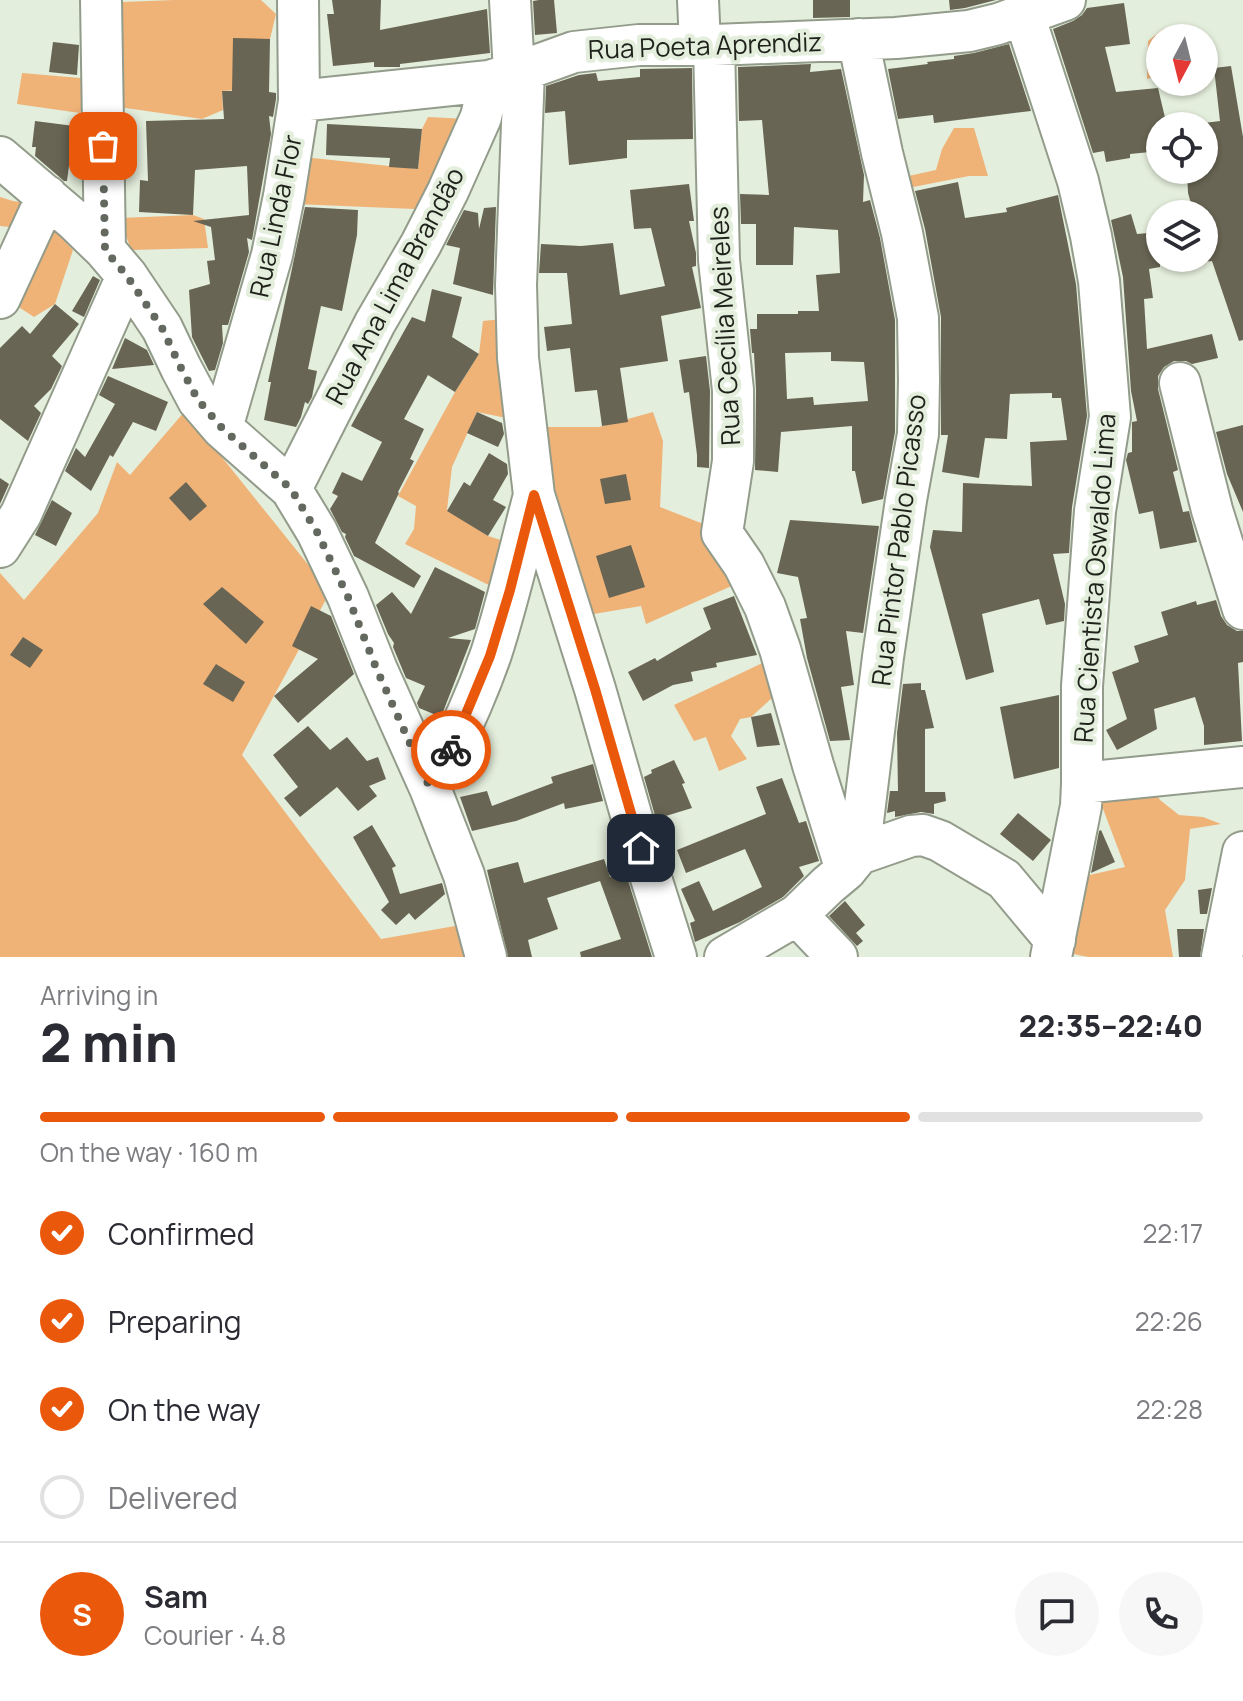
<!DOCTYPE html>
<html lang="en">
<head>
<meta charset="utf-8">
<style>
  :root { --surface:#fff; --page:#f7f7f7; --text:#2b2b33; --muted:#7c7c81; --line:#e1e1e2; --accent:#ea580c }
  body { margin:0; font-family:Manrope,sans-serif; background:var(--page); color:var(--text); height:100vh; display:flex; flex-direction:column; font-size:30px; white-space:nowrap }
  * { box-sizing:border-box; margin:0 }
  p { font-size:26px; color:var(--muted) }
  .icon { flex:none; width:44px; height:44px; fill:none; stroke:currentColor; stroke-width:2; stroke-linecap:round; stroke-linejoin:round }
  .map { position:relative; height:957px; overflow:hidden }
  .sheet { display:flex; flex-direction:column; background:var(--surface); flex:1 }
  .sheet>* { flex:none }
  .needle { width:52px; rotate:187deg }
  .controls { position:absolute; left:1146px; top:24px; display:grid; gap:16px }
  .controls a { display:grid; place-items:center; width:72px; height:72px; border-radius:50%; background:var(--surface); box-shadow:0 2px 6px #0004; font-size:40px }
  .pin { position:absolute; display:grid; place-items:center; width:68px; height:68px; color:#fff; margin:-34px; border-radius:16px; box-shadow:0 4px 12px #0006 }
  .courier { position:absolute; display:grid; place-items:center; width:80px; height:80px; margin:-40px; border:6px solid #ea580c; border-radius:50%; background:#fff; color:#222; box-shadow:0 2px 10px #0007 }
  .headline em { font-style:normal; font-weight:800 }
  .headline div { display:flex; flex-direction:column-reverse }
  .headline { display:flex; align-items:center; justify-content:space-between; height:136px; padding:0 40px }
  h1 { font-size:52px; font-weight:800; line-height:60px }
  .bar { display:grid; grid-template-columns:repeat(4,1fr); gap:12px 8px; align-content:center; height:96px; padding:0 40px }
  .bar i { height:10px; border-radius:6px; background:var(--line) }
  .bar .current { background:var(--accent) }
  .bar p { grid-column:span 4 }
  .line { display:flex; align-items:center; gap:20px; padding:0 40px; border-top:2px solid var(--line) }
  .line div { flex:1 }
  .round { display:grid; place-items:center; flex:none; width:84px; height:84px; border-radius:42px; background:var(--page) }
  ol { padding:0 40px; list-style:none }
  li { display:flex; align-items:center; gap:24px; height:88px }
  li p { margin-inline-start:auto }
  li .icon { padding:8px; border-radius:50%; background:var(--accent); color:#fff; stroke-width:4 }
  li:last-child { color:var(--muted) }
  li i { width:44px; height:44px; border:4px solid var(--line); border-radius:50% }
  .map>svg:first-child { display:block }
  .green { fill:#efb277 }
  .building { fill:#696554; fill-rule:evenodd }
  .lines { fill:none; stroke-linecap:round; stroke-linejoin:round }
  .minor-casing { stroke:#939c8b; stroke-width:44 }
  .minor { stroke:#fff; stroke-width:40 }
  .done { stroke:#63695f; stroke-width:8; stroke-dasharray:0 14.4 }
  .route { stroke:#ea580c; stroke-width:10 }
  .labels { text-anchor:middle; stroke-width:8; stroke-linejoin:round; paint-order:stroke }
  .street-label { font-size:26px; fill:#1e221b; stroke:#e4eedc }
</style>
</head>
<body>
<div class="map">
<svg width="1243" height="957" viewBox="0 0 1243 957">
  <rect width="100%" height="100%" fill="#e4eedc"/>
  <path class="green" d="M174 0H261L276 14 270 39 252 89 222 91 223 110 202 119 119 107 123 2Z
    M1163 29 1193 32 1197 38H1160V75L1147 79 1148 41Z
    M22 73 92 79 80 113 17 104Z
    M428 117 468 119 415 209 295 204 303 157 418 169 422 129Z
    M954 128H974L988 176H969L893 191 904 177 936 170 942 149Z
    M0 197 13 201 34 204 20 228 0 226Z
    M193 215 204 219 208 248 131 250 120 218Z
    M56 232 73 250 55 304 34 317 11 302 42 234Z
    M512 318 511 419 477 412 452 467 447 510 488 536 516 545 503 592 405 544 414 529 416 506 398 496 455 392 479 354 483 321Z
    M185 411 330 592 242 755 381 939 455 926 468 957H0V573L24 600 98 513 117 462 130 475Z
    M653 412 663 441 660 507 701 523 745 580 646 624 641 606 588 615 539 510 548 427H599Z
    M775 657 782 689 751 717 740 719 731 736 747 759 719 771 706 737 694 741 674 705Z
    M1148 778 1160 800 1179 815 1203 817 1221 824 1190 829 1185 880 1165 910 1173 957H1088L1059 951 1072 879 1125 867 1094 785Z"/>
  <path class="building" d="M332 0H381L380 30 487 9 490 53 400 64V67H374V62L333 66 327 14H334Z
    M539 0H554L557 33 535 35 533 1Z
    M813 0H850V17L813 18Z
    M949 0H996L965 8 950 10Z
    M1124 3 1130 44 1105 47 1116 92 1158 88 1167 126H1160V151L1130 154V158L1106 162 1104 151 1093 153 1053 29 1073 21 1082 15 1087 8Z
    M233 38 270 39 269 92 276 93V99L273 117 269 116 271 134 252 240 247 238 249 252 228 325H222L223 343 215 370 209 371 192 337 189 290 210 284 207 261 215 260 211 227 193 221 249 215 247 166 195 170 193 215 139 212 140 180 148 181 146 121 224 119 222 91H232Z
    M53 42 79 45 77 75 49 72Z
    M1009 44 1031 111 934 123 933 115 898 119 888 69 928 64 927 62 954 59V56L974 53Z
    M811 64 810 72 841 69 864 175 863 202 870 200 880 238 895 320V432L883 499 862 504 855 471H852V426L781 432 778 472 755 470 756 390 754 353H752L750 329H757V314H798V311H819L816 275 840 273 838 230 794 227 793 265H756V224H741L740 194 769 195 762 120 739 121 738 67ZM831 352V361L864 362 868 401 814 405 813 397 787 399 785 353Z
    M1231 66 1243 137V340L1239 341 1212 261 1204 262V214H1194L1188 193 1187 171H1204V123L1220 121 1214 68Z
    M692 68 693 139 627 140V158L569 165 565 111 545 113 546 86 579 75 596 73 598 81 640 77V69Z
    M35 121 74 126 67 181H64L35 156 36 147H32Z
    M327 124 422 129 418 169 389 167 390 158 326 155Z
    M958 182 965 218 1007 212 1006 208 1058 195 1076 284 1087 416 1072 507 1069 553 1053 554 1065 604 1064 621 1046 625 1039 599 982 614 994 672 966 680 930 547 933 530 962 532 963 483 1032 486 1030 442 1067 440 1061 398H1052V393L1010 394 1007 439 985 438 979 478 942 472 948 435H941V317L925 229 915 191Z
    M689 184 694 221H689L696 253V266L692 267 701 308 661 316 668 361 620 368 628 422 602 426 597 390 575 392 570 348 547 351 544 327 572 324 567 273H539L541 244 581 246 613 243 620 295 665 286 651 228 634 229 630 190Z
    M305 207 358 210 357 235 342 311 321 306 308 369 317 371 312 397 308 404 305 402 301 417 296 427 264 420 271 382H268Z
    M496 207 493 295 453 284 460 248 446 245 464 210 478 213 479 229 484 208Z
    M1131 214 1137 234 1160 232V267L1149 269 1153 298 1144 299 1147 349 1212 334 1218 358 1192 364 1186 361H1174L1164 367 1158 376V389L1178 470 1173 472 1183 512 1189 511 1197 542 1160 549 1153 511 1139 514 1126 460 1128 453 1132 452V422L1137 421 1131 391 1123 277 1111 220Z
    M93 276 100 280 84 317 72 311Z
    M432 289 462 297 452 337 479 354 455 392 428 375 404 419 424 429 410 459 414 461 398 492 399 493 375 543 421 576 414 588 354 556 345 537 346 534 342 532 330 509 338 496 332 493 342 472 362 481 382 442 351 426 412 317 425 322Z
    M55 304 79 324 52 356 62 366 51 389 34 406 41 413 28 441 0 419V348L22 326 30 334Z
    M125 338 147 350 154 365 112 369Z
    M706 356 710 391 709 468 697 467V455L689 392 684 393 679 360Z
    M108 376 168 402 156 431 133 422 113 457 110 455 91 491 65 471 76 448 85 457 115 404 99 395Z
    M477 412 502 423 504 434 498 447 467 433Z
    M1243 425V512L1227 474 1216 432Z
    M489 453 507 464 508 474 493 500 506 507 488 536 447 511 464 482 470 486Z
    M626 474 631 500 605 504 600 479Z
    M0 478 9 484 0 504Z
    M186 482 207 506 190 521 169 498Z
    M52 500 72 513 56 546 35 535Z
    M790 520 879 526 863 633 846 631 854 685 841 687 850 740 830 741 807 658 800 619 807 618 798 577 777 573Z
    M631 545 645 587 609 598 596 556Z
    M435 567 485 592 475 629 448 638 471 640 441 717 419 708 417 703 425 686 406 678 393 647 394 643 388 634 376 605 392 592 411 614Z
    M222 587 264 622 246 644 203 604Z
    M734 596 757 655 716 663 717 667 691 672 693 681 673 685 643 701 628 672 655 658 657 661 711 629 703 608Z
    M1216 600 1221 616 1227 625 1237 631H1243V662L1238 663 1242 741 1204 745V726L1195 697 1154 709 1157 729 1117 750 1106 730 1127 719 1112 672 1139 662 1134 646 1168 635 1161 612 1196 601 1197 605Z
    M311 606 331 616 354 674 298 723 274 696 318 659 292 646Z
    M23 637 43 650 30 668 10 655Z
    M216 664 245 682 233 702 203 684Z
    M921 683V690H925L934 728 925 729V792H945L946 801 934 804V814L921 812 895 817V811L887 813 890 791H898L897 733 903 684Z
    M1059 695V768L1014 779 1000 707Z
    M771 713 780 745 757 747 751 717Z
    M308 726 330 750 347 737 367 761 378 757 386 779 369 786 377 796 358 811 337 787 300 817 284 798 298 787 273 755Z
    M674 760 685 783 682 784 692 808 656 819 644 777 652 773 651 770Z
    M593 764 603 801 565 809 564 803 516 821 472 831 460 797 487 791 492 806 553 783 551 777Z
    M782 778 799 823 806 821 819 861 799 867 804 876 783 897 740 922 695 942 690 923 695 921 681 889 699 881 713 911 762 887 745 849 686 873 677 850 766 814 756 787Z
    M1018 813 1051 840 1033 861 1000 834Z
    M372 825 396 866 392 868 400 894 442 883 445 894 415 920 409 913 396 925 381 910 389 902 353 837Z
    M1101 830 1115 862 1091 873 1099 831Z
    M604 859 610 877 625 871 652 957H581L580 952 621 939 600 881 547 898 558 929 528 940 532 957H508L487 870 518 862 524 883Z
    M1212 888 1207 914H1200L1198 890Z
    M845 901 865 925 856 933 863 941 857 946 829 916Z
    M1177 929H1204L1200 957H1179Z"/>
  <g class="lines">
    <g class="minor-casing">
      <path id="minor" d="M101 0 105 250
        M510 0 514 73
        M698 0 700 44
        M1024 15 1078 181 1091 236 1099 281 1110 417 1095 511 1082 686V783L1081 806 1051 957
        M858 39 882 153 902 233 918 318 919 380 918 434 906 500 883 657 859 854
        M714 45 719 260 733 390V461L722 533 744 565 765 607 780 649 813 765 846 870
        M524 70 516 285 518 358 534 495 595 689 632 818 676 957
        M299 101 489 81 524 70 574 52 639 45H714L896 38 969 31 998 24 1065 0
        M0 157 74 220 105 250 127 276 162 328 181 368 198 400 222 428 291 489 317 532 348 597 377 670 430 788 464 875 486 957
        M0 298 47 196
        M1180 383 1212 510 1243 609
        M222 428 272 255 284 196 299 101 298 0
        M291 489 375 323 421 244 448 191 481 117 489 81
        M0 547 21 514 127 276
        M1082 783 1243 767
        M430 788C454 745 475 700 491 654 508 602 520 548 534 495
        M797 915 837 957
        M725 957 797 915 828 885 846 870 859 854 911 836 923 835 940 841 1004 879 1055 940
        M1222 957 1243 852"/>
    </g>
    <use href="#minor" class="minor"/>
  </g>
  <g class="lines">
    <path class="done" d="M103 146 105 250 127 276 162 328 181 368 198 400 222 428 291 489 317 532 348 597 377 670 430 788 451 750"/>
    <path class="route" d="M451 750 490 656 510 590 534 495 595 689 641 848"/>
  </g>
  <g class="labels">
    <g class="street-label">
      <text transform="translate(705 46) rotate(-2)" y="9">Rua Poeta Aprendiz</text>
      <text transform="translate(276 216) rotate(-78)" y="9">Rua Linda Flor</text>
      <text transform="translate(395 286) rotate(-62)" y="9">Rua Ana Lima Brandão</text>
      <text transform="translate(725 326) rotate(-93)" y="9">Rua Cecília Meireles</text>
      <text transform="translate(899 540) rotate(-83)" y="9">Rua Pintor Pablo Picasso</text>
      <text transform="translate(1095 578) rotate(-86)" y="9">Rua Cientista Oswaldo Lima</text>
    </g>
  </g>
</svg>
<div class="controls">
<a><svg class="needle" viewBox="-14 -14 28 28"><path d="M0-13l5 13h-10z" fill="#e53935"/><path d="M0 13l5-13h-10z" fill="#7c7c81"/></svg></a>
<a><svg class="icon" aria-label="locate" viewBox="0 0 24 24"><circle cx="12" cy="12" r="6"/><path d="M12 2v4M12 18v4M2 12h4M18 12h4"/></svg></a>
<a><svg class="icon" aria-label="layers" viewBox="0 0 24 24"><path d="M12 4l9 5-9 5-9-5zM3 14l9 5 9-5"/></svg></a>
</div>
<div class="pin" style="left:103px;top:146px;background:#ea580c"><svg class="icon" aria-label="bag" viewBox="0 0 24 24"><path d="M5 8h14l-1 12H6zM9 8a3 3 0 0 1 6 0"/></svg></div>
<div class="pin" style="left:641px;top:848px;background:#1f2937"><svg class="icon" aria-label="home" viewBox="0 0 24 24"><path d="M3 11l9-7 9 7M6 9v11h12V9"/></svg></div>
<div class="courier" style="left:451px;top:750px"><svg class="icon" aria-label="bike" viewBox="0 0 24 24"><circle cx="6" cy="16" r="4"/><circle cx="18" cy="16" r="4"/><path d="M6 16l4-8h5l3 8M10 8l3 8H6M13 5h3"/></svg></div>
</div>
<section class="sheet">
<div class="headline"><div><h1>2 min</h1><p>Arriving in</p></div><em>22:35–22:40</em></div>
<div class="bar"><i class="current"></i><i class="current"></i><i class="current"></i><i></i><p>On the way · 160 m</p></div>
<ol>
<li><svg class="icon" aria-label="check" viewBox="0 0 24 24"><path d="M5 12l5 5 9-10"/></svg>Confirmed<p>22:17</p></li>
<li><svg class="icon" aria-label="check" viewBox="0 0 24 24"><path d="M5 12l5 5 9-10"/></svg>Preparing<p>22:26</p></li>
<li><svg class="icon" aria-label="check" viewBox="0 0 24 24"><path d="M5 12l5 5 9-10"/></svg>On the way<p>22:28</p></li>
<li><i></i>Delivered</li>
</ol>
<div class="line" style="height:144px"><b class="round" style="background:var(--accent);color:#fff">S</b><div><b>Sam</b><p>Courier · 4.8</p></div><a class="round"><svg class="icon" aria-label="chat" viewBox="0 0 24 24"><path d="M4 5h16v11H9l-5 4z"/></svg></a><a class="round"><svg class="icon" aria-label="phone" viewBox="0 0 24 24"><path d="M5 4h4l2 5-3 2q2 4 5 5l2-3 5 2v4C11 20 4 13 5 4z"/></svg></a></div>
</section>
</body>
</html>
